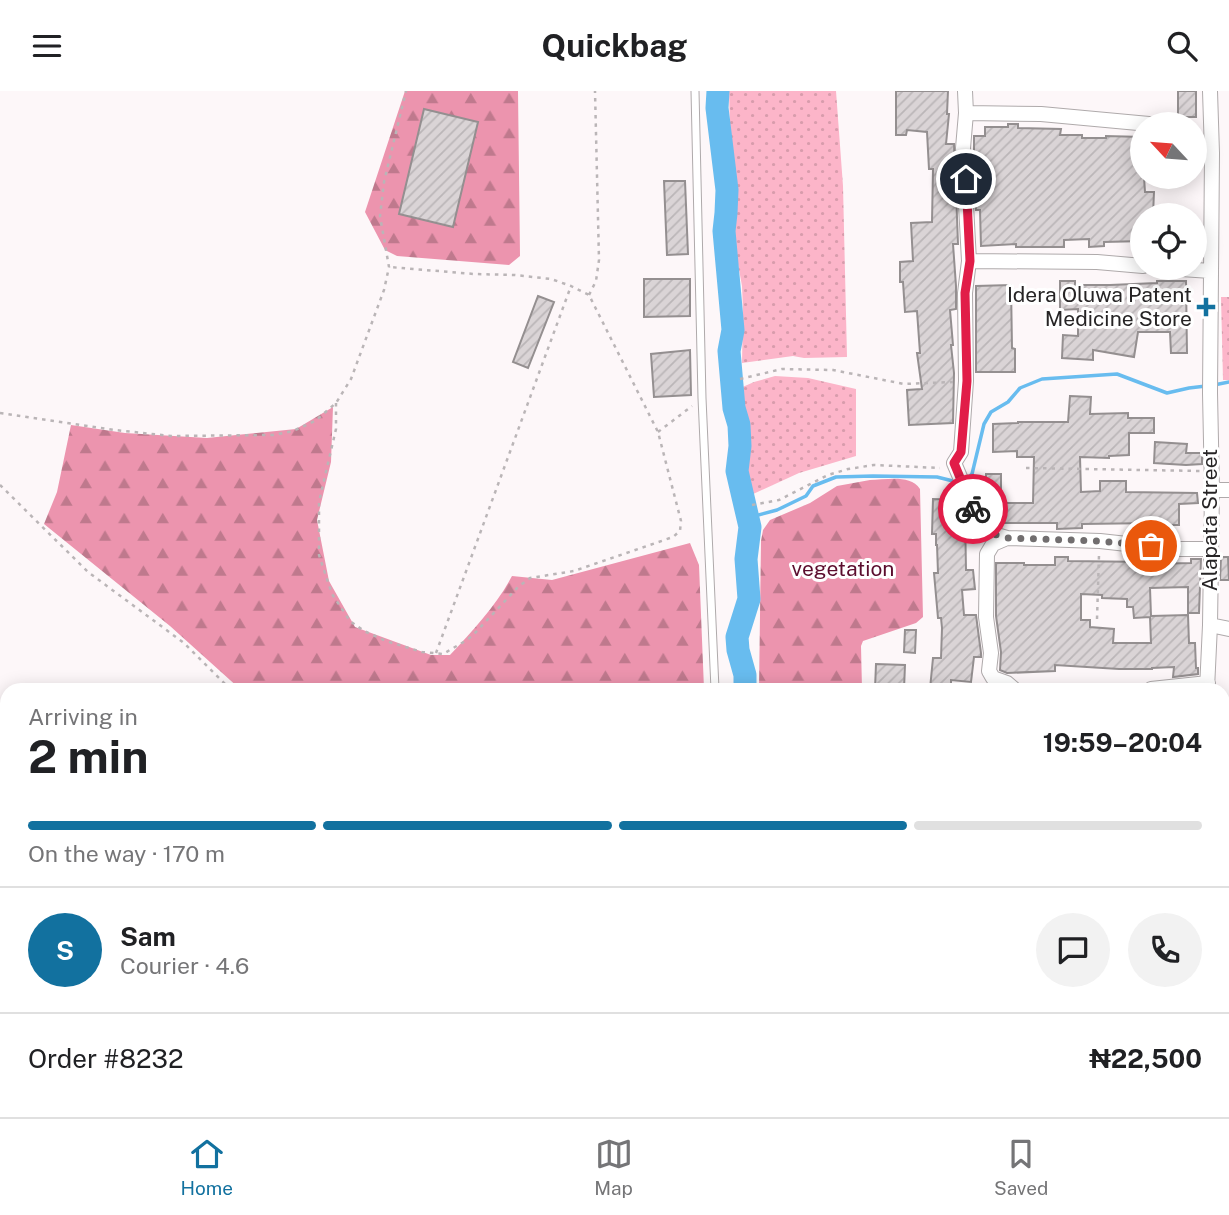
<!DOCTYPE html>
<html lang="en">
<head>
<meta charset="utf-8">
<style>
  :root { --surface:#fff; --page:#f2f2f2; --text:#202124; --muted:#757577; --line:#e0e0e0; --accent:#12719f }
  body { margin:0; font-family:"Public Sans",sans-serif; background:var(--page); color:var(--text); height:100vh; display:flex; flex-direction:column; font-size:26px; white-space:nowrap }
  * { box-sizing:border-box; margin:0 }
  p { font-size:23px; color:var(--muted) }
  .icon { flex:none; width:38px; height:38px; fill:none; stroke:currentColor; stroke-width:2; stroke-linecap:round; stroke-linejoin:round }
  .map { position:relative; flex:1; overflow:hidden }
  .drawer { position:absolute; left:0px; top:592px; width:1230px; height:436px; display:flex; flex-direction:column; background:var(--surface); border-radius:21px 21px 0 0; box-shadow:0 4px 18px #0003 }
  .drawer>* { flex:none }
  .needle { width:46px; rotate:296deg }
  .fabs { position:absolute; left:1130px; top:21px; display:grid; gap:14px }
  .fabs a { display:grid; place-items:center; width:77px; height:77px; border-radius:50%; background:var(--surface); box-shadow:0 4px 18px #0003; font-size:35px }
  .pin { position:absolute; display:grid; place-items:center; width:60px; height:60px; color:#fff; margin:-30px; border:4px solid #fff; border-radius:50%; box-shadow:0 2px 7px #0007 }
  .courier { position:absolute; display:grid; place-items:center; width:70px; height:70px; margin:-35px; border:5px solid #e11d48; border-radius:50%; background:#fff; color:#222; box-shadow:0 2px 9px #0007 }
  .head em { font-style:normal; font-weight:700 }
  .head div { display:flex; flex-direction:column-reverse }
  .head { display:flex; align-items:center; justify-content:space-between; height:119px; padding:0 28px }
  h1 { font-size:46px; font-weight:700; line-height:52px }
  .bar { display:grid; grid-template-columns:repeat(4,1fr); gap:10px 7px; align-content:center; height:84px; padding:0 28px }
  .bar i { height:9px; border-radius:5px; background:var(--line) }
  .bar .active { background:var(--accent) }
  .bar p { grid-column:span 4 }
  .line { display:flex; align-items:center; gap:18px; padding:0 28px; border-top:2px solid var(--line) }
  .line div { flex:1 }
  .round { display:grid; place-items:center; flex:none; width:74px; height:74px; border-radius:37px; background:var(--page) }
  header { display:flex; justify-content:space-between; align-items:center; height:91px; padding:0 28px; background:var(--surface); font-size:32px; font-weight:700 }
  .tab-bar { display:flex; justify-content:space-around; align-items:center; height:98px; border-top:2px solid var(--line); background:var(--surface); font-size:19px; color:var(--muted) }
  .tab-bar a { display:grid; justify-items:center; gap:4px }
  .tab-bar .active { color:var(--accent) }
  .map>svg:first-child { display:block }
  .grass { fill:url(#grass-dots) }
  .forest { fill:url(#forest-firs) }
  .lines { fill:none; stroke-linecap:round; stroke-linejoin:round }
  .stream { stroke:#68bcef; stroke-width:3.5 }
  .river { stroke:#68bcef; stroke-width:23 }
  .building { fill:url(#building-hatch); stroke:#948f90; stroke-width:2; fill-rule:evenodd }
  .service-casing { stroke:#afaaab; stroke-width:9 }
  .minor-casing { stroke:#afaaab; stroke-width:16 }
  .path { stroke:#bab5b7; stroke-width:2.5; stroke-dasharray:3.5 5; stroke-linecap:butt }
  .service { stroke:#fff; stroke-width:7 }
  .minor { stroke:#fff; stroke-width:14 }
  .done { stroke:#716e6f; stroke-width:7; stroke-dasharray:0 12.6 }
  .route { stroke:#e11d48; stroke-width:9 }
  .poi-dot { fill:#12719f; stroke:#fff; stroke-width:2.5 }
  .labels { text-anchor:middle; stroke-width:6; stroke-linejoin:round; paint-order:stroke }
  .poi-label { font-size:21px; fill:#262425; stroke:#fff; text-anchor:end }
  .street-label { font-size:21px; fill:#262425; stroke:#fff }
  .park-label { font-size:21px; fill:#5b0d2e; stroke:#fff }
</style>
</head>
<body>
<header><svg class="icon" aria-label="menu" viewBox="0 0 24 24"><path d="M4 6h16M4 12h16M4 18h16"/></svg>Quickbag<svg class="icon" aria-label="search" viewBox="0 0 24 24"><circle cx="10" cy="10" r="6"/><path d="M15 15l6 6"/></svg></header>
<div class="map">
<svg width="1229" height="1026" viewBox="0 0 1229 1026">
  <defs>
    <pattern id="grass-dots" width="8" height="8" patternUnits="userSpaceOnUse" patternTransform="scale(1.75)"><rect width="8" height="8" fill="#fcb5c9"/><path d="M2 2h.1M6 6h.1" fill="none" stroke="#d89cac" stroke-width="1.8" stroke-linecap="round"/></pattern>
    <pattern id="forest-firs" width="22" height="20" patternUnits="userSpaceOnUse" patternTransform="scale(1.75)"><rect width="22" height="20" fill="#ec94ae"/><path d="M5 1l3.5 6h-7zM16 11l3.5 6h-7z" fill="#bf798d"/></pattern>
    <pattern id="building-hatch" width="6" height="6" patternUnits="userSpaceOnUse" patternTransform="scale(1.75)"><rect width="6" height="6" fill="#dad4d6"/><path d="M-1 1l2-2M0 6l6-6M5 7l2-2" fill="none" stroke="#bbb6b8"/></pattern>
  </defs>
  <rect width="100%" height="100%" fill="#fdf7f9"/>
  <path class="grass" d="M729 0H836L843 95 847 266 804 267 793 265 742 272 743 219 742 195 733 145Z
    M1221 206H1229V289H1223Z
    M775 285 808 287 856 298V365L799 382 751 404 738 370V298L754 291Z"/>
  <path class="forest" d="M405 0H518L520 165 509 174 397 165 385 159 365 121Z
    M333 316 331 371 317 429 329 490 355 536 431 564H450C473 539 496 515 512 485L552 489 690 452 699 474 704 598H240L170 535 44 433 57 401 71 334 125 342 207 347 296 338Z
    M870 389C886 389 910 383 920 398L923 526 916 532 863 550 861 555 862 598H759L761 450 763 439 770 429 810 412 837 395Z
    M337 1020H723V1026H338Z
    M776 1020H924V1026H777Z"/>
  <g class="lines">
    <path class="stream" d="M1214 294 1229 291
      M966 388 972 383 984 333 991 321 1008 311 1020 297 1042 288 1117 283 1167 302 1189 297 1206 295
      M747 427 777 419 806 405 813 395 836 386 873 385 937 386 957 391"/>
    <path class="river" d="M718 0 717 17 727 99 726 122 724 140 733 239 729 260 734 317 739 334 740 355 737 380 750 436 746 468 749 508 737 546 738 559 745 584V598
      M762 1026V1020"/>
  </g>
  <path class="building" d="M896 0H948L947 23H949L946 53H954L955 79H952V100H956L958 153H953L956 195V218L950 219 953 254H951L954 282 953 332 909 334 907 299 922 298 917 262H920L917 220 905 221 903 191H900V171L913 170 911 132 932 131 933 78H929L927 41 907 39 906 44H896Z
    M1178 0H1196V26H1178Z
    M424 18 478 31 453 136 399 123Z
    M1008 33H1018V37L1061 38 1060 44H1082V47H1106V45L1143 46V86H1144L1145 101H1154L1153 124H1143V150L1104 151V155L1089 156V148L1064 149V156H1016V153L981 155 980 119H976L975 104 982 103V79H974V45H985V36H1008Z
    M664 90H685L688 163 667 164Z
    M644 188H690V225L644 226Z
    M1060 190H1075V194H1110L1157 192V190H1186L1187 262H1171L1170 241H1138L1134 266 1093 259V269L1062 267 1063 244 1078 245V218L1060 219Z
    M1011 194 1012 257 1015 258V281H976V195Z
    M538 205 554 211 528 277 513 271Z
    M690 259 691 304 654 306 651 263Z
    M1070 305 1091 306 1090 323 1128 322V327H1154V342H1129V364L1109 365V367L1080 366 1081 401 1100 400V390H1126V401L1197 402 1198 412 1179 413V434H1155V432L1082 433V437L1057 438V432H1001V412H1033L1034 366H1017V360L993 361V333L1018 332V331H1068Z
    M1155 351 1187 353 1186 362H1202V373L1186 374 1154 372Z
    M986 383H1001V405H985Z
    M933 408 959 409 965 422 966 479H973L975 498 962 499 964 524H976L981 562V566H974L971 591 951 589V598H930L933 567H941L942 537 941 527H938L934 482H938L937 454H936V443H932Z
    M1055 466H1068V470L1149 471V473L1191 472V468H1201L1199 522H1188V496L1150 497 1151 525 1188 524 1189 552H1195L1196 577H1198V583L1173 586 1174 576 1152 577V578H1119L1055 574V580L1007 582 1000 579 1001 561 996 525V472H1024V474H1055ZM1081 503 1102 504V507L1127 508V516H1133L1134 527 1150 526 1151 552H1113L1114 538 1090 536V529H1081Z
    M1221 466H1228L1229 489H1220Z
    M905 539H916L915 562 904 561Z
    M876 573 905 574 904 598H875Z"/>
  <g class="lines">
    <g class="service-casing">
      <path id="service" d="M695 0 702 307 715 598
        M729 1020V1026"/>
    </g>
    <g class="minor-casing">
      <path id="minor" d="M965 0 966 22 963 57 969 170 965 202 966 290 961 361 954 372 983 440 1007 447 1100 450 1172 458H1211
        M966 22 1041 23 1149 33
        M969 170 1097 171 1143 175
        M1166 177 1211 180
        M1212 399H1229
        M1007 447 993 453 987 463 986 526 991 562 989 580 993 587 1007 592 1014 598
        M1210 534 1229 538
        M1151 598 1208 592
        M1207 598 1210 534 1212 399 1210 302 1212 62 1210 0
        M1223 806 1229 813
        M1223 997 1229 996
        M997 1020V1026"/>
    </g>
    <path class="path" d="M589 204 596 190 599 169 595 0
      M740 288 782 278 833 279 904 293 953 291
      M336 312V338L319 411V464L332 503 350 530 364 540 386 550 422 561 443 563 467 549 476 541 518 496 530 487 574 480 673 446 680 440 681 430 658 341 589 204 571 195 551 188 515 184 474 183 389 176
      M0 322 115 339 171 345 273 344 293 340 315 330 336 312 351 288 384 199 389 176 380 125 384 91 406 0
      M658 341 692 315
      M1026 377 1201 380
      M0 394 88 481 184 552 230 598
      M752 414 779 409 828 384 848 378 874 374 940 377
      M1097 528 1099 464
      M436 562 571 195
      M330 1020 331 1026
      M933 1020V1026"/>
    <use href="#service" class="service"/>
    <use href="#minor" class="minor"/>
  </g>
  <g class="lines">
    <path class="done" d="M973 418 983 440 1007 447 1100 450 1151 455"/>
    <path class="route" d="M966 88 970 170 965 202 967 290 961 361 954 372 973 418"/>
  </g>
  <path class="poi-dot" d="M1202.5 205.5h7v7h7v7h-7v7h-7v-7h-7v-7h7z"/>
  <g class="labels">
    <g class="poi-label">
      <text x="1192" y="211">Idera Oluwa Patent<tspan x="1192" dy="24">Medicine Store</tspan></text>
    </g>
    <g class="street-label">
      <text transform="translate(1210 429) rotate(-90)" y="7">Alapata Street</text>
    </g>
    <g class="park-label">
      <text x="843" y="485">vegetation</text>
    </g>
  </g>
</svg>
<div class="fabs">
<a><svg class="needle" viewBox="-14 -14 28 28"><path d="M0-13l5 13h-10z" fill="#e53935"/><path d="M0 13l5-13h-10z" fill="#757577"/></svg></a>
<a><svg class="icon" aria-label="locate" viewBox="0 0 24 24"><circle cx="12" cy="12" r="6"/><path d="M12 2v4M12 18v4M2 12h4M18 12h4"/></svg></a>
</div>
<div class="pin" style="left:1151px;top:455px;background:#ea580c"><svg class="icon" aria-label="bag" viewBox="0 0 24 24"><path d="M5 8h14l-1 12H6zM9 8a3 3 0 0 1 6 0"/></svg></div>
<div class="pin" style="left:966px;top:88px;background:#1f2937"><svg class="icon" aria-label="home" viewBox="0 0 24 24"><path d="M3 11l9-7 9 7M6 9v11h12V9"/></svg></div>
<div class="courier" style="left:973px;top:418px"><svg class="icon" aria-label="bike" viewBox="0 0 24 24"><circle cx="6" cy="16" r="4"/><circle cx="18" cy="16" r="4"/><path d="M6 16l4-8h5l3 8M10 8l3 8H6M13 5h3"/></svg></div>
<section class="drawer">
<div class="head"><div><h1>2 min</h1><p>Arriving in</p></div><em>19:59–20:04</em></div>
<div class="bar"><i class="active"></i><i class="active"></i><i class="active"></i><i></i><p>On the way · 170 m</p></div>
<div class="line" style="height:126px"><b class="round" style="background:var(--accent);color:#fff">S</b><div><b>Sam</b><p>Courier · 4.6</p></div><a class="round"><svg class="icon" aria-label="chat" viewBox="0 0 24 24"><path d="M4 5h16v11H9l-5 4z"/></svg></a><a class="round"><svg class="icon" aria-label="phone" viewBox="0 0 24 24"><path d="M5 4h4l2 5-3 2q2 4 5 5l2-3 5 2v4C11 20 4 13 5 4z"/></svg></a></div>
<div class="line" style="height:91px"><div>Order #8232</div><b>₦22,500</b></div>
</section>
</div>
<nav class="tab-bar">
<a class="active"><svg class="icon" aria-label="home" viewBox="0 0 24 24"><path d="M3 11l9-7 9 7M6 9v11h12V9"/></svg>Home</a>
<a><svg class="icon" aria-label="map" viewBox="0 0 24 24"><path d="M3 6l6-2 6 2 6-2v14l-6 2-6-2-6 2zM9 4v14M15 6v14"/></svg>Map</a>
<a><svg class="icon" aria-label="saved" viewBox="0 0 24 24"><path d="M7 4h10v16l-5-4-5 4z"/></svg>Saved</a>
</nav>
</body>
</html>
